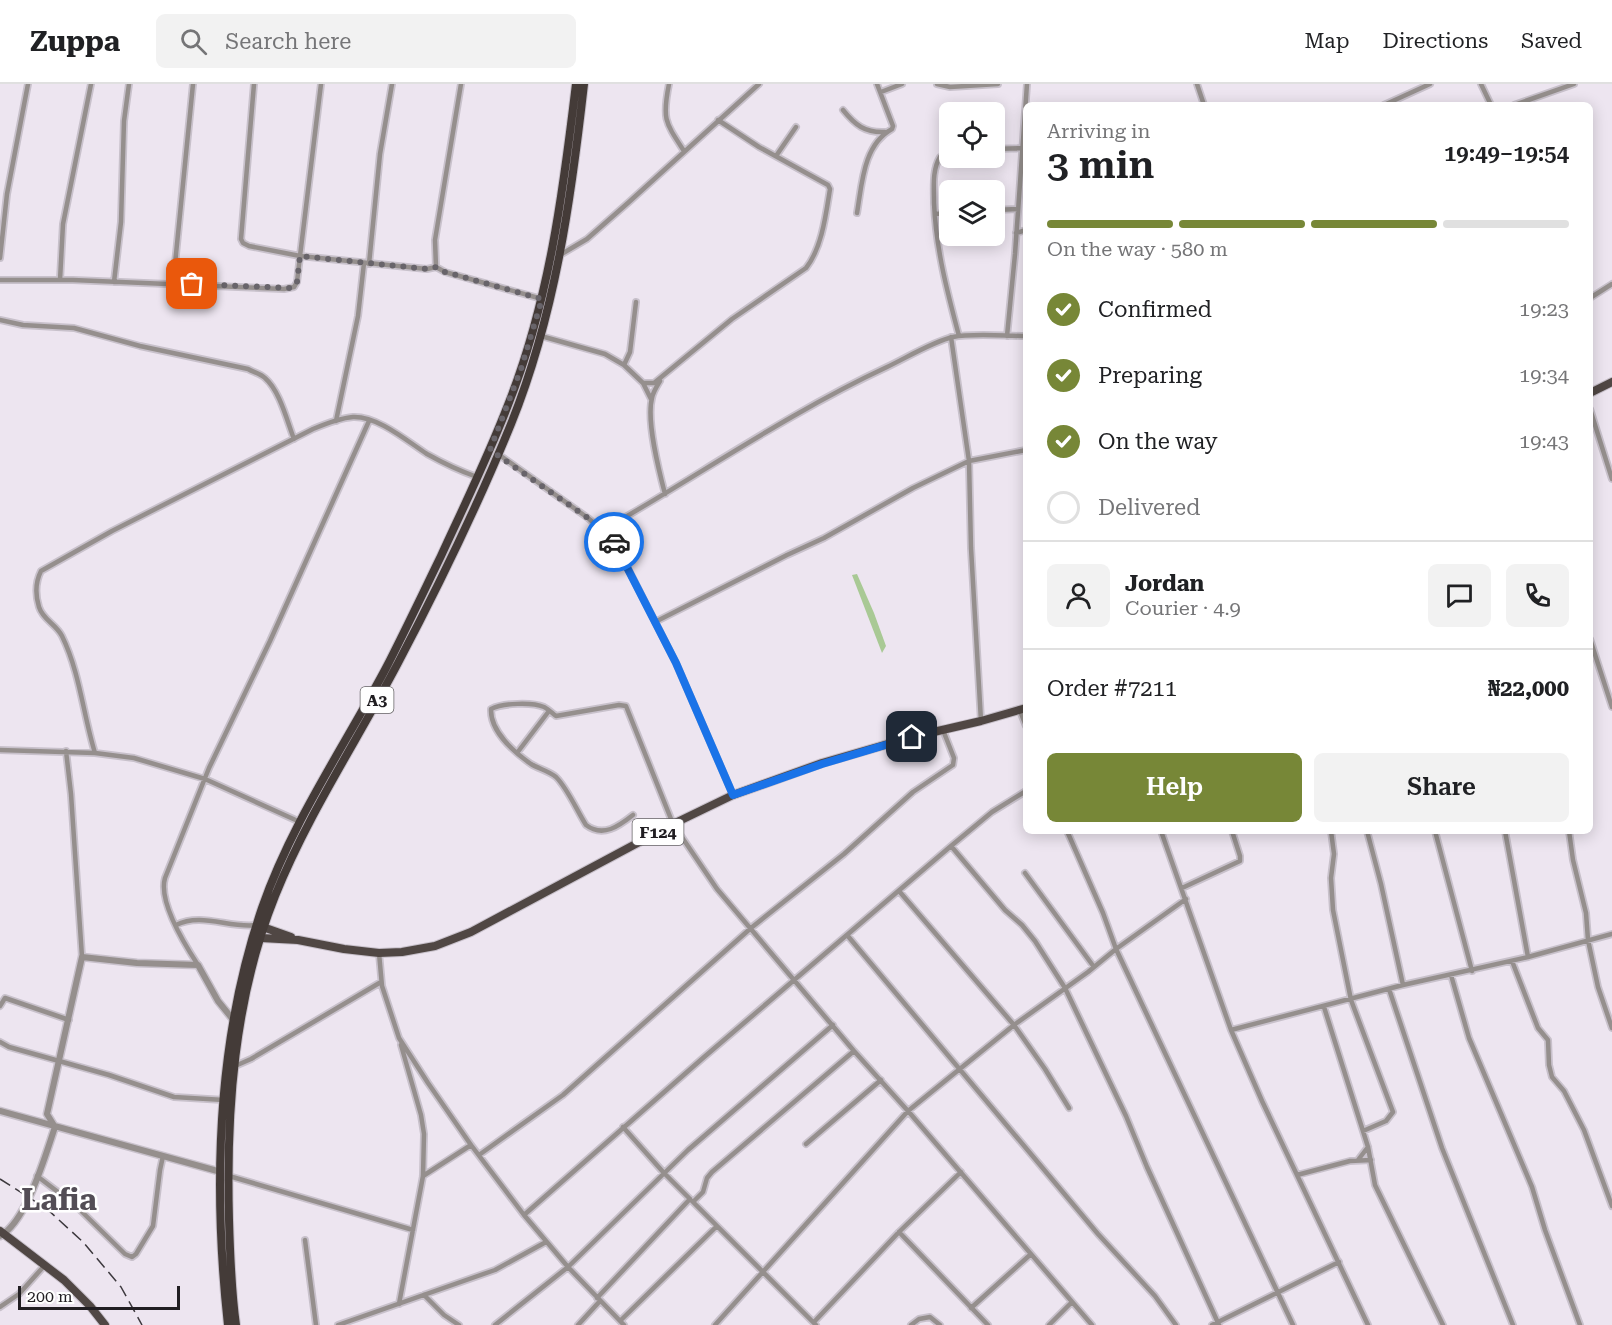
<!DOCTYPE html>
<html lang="en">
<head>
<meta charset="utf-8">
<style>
  :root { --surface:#fff; --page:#f2f2f2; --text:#202124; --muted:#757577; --line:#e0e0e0; --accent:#778737 }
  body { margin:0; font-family:"Roboto Serif",serif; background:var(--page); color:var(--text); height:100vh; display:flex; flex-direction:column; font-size:22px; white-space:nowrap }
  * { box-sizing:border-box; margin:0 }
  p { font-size:20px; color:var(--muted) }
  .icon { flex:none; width:33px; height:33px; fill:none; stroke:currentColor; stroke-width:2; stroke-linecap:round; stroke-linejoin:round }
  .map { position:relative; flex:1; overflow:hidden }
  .details { position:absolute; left:1023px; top:18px; width:570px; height:732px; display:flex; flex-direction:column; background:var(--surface); border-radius:9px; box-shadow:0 3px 15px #0003 }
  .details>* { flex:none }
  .fabs { position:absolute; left:939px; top:18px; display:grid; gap:12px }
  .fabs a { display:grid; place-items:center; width:66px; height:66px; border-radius:9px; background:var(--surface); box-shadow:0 3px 15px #0003; font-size:30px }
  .scale { position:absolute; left:18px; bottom:15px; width:162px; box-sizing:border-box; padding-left:6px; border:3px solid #211e22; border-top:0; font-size:16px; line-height:21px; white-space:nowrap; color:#211e22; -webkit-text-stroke:4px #fff; paint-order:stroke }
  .pin { position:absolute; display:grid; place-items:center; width:51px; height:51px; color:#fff; margin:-26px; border-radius:12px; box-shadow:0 3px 9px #0006 }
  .courier { position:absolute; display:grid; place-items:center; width:60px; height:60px; margin:-30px; border:4px solid #1a73e8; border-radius:50%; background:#fff; color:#222; box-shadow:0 2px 8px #0007 }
  .headline em { font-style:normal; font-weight:600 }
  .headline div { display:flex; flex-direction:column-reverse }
  .headline { display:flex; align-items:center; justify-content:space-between; height:102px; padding:0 24px }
  h1 { font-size:39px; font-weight:600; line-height:45px }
  .bar { display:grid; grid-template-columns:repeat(4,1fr); gap:9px 6px; align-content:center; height:72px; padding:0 24px }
  .bar i { height:8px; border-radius:4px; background:var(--line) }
  .bar .selected { background:var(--accent) }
  .bar p { grid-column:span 4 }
  .line { display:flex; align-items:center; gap:15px; padding:0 24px; border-top:2px solid var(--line) }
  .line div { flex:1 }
  .round { display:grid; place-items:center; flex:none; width:63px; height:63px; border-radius:9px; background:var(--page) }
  ol { padding:0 24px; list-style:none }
  li { display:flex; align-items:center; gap:18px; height:66px }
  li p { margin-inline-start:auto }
  li .icon { padding:6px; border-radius:50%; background:var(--accent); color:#fff; stroke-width:4 }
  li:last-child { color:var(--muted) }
  li i { width:33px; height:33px; border:3px solid var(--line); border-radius:50% }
  .primary-button { display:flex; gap:12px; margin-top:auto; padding:12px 24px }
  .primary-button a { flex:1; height:69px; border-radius:9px; background:var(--accent); color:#fff; font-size:24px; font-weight:600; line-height:69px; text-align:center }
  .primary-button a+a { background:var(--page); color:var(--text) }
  header { display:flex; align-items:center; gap:36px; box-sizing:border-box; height:84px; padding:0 30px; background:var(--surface); border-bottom:2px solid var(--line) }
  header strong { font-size:28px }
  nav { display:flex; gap:33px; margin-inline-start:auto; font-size:21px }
  .search { width:420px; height:54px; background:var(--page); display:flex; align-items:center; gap:15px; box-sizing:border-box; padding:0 21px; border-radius:9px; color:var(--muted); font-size:22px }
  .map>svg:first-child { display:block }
  .green { fill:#a9c995 }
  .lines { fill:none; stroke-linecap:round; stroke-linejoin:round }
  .minor-casing { stroke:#c8c1cb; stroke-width:8 }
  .tertiary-casing { stroke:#c8c1cb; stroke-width:9 }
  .primary-casing { stroke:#c8c1cb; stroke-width:10 }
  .trunk-casing { stroke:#c8c1cb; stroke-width:10 }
  .minor { stroke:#958f8d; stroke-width:4.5 }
  .tertiary { stroke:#958f8d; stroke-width:6 }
  .primary { stroke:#504744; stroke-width:8 }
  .trunk { stroke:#443b38; stroke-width:8 }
  .rail { stroke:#3d393e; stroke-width:1.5; stroke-dasharray:12 6; stroke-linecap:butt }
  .done { stroke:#68646a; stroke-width:6; stroke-dasharray:0 10.8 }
  .route { stroke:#1a73e8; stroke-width:8 }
  .labels { text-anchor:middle; stroke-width:5; stroke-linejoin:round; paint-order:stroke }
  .shield { fill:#fff; stroke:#646264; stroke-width:1.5 }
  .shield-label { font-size:16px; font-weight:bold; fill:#211e22 }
  .town-label { font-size:30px; font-weight:bold; fill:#534d55; stroke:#fff }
</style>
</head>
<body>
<header>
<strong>Zuppa</strong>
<div class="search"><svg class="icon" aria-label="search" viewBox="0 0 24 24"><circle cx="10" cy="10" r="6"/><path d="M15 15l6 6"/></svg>Search here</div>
<nav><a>Map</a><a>Directions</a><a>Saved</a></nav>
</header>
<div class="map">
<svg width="1612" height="1241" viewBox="0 0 1612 1241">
  <rect width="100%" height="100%" fill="#ede5f0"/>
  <path class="green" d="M857 490 874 529 886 562 882 569 852 491Z"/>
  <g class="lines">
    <g class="minor-casing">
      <path id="minor" d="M254 0 241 155 243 159 249 162 300 172 321 0
        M461 0 435 156 436 183 445 188 542 215
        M669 0C662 35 665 38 684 67
        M937 0 950 3 998 0
        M1197 0 1204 21
        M1481 0 1491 21
        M881 8 902 0
        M1384 21 1430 0
        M1514 21 1574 0
        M843 26C855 41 865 49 885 48
        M994 65 1022 64
        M950 70 940 73C932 86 934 103 934 119 936 165 947 207 959 252
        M776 72 796 43
        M994 126 1018 125
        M857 129C862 100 863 61 892 45L893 42 877 0
        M935 130 950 129
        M1016 149 1026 146
        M560 171 587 155 629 118 759 0
        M0 174 7 110 28 0
        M369 180 380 70 392 0
        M0 196H73L284 205 294 203 297 198 300 172 427 185 436 183
        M60 196 63 140 91 0
        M114 198 121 138 124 37 129 0
        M173 200 193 0
        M1590 214 1612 200
        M0 236 23 241 74 244 140 262 248 285C253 288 261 290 265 294 280 307 287 337 294 355
        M541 252 605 270 624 281 643 299H654L732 235 806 184C822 164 826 130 830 105L828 101 759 63 718 36
        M1007 252 1015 170 1027 0
        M951 253 969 377 971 464 981 637
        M624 281 630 268 636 218
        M660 297C657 302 653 308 652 314 646 337 659 387 665 410
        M643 299 651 315
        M1590 325 1612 395
        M336 337 358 232 364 179
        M498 370 588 434 614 457 676 579 733 711
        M603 446C698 392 788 329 887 283 906 274 934 257 953 253 972 249 1005 252 1026 252
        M655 538 787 471 824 454 913 404 969 377 1026 366
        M1590 555 1612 623
        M1020 627 1026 642
        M0 666 95 669 134 674 205 695 300 738
        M66 667 71 710 82 873
        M95 669C83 630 80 589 62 552 56 540 43 536 39 523 35 510 35 499 41 487L112 447 313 345C325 340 340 334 353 333 378 332 407 357 427 370 443 379 460 387 477 393
        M517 669 549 627
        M633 731C619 742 603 754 586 741 577 727 568 705 556 693 549 687 539 685 531 680 514 668 490 647 491 625 503 619 532 618 544 623 548 625 552 629 556 632L619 621 626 622 673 740 717 805 854 967 908 1027 1092 1241
        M1067 747 1103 829 1116 865 1293 1241
        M1161 747 1231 946 1262 1017 1368 1241
        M1331 747 1334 770 1331 794 1333 826 1351 916 1393 1028 1386 1037 1363 1047
        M1367 747 1381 800 1403 901
        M1435 747 1472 887
        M1569 747 1573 776 1586 829 1588 856 1598 903 1612 944
        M951 762 1005 826 1022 841 1035 857 1065 904 1126 1032 1147 1083 1219 1241
        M1025 789 1094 883
        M1182 804 1240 777V772L1232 747
        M899 807 1014 941 1045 985 1069 1024
        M176 841C202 828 230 845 257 841
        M847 851 1098 1150 1155 1212 1176 1241
        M379 869 382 902 399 954 428 999 471 1061 524 1131 568 1183 624 1241
        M1528 873 1612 850
        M1512 877 1538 944 1548 956 1549 981 1552 993 1564 1007 1584 1046 1612 1122
        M198 881C185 861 158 818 165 794L209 684 270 557 369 337
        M1451 891 1469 954 1532 1103 1545 1146 1580 1241
        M1389 905 1442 1064 1513 1241
        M0 922 5 914 69 936
        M1324 923 1368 1063 1375 1101 1443 1241
        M1231 946 1403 901 1528 873 1505 747
        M0 958 9 963 109 991 174 1013 224 1016
        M235 982 251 975 381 898
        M623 1043 664 1089 816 1241
        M806 1060 881 996
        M479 1071 563 1011 751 844 844 770 913 708 953 681 954 674 943 646
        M1358 1076 1368 1063
        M1297 1091 1350 1077 1371 1076
        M37 1092 75 1121 125 1170 132 1173 136 1170 153 1142 160 1086 163 1072
        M229 1092 413 1146
        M423 1092 471 1061
        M693 1118 703 1108 707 1094 712 1088 854 967
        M524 1131 703 974 951 762 992 728 1026 707
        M899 1148 988 1241
        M305 1156 316 1241
        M424 1211 444 1231 459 1241
        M597 1214 690 1115
        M399 1220 423 1092 424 1050 421 1031 401 961
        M0 1223 19 1210 45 1181
        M971 1224 1031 1170
        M620 1237 717 1142
        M814 1238 899 1148 961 1088
        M338 1241 495 1186 546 1158
        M495 1241 568 1183 688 1066 833 941
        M578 1241 600 1217
        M715 1241 908 1027 1014 941 1088 888 1116 865 1186 815
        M911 1241 919 1235 930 1233 940 1241
        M1049 1241 1072 1218
        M1212 1241 1339 1178"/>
    </g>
    <g class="tertiary-casing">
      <path id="tertiary" d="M0 1027 221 1088
        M0 1152C27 1137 45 1072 55 1043L47 1030 82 873 137 879 198 881 218 917 235 938"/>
    </g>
    <g class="primary-casing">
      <path id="primary" d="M1590 309 1612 298
        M260 842 291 853
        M257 851 261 854 298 856 344 865 379 869 402 868 435 862 471 848 673 740 733 711 822 679 912 653 981 637 1026 624
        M0 1147 64 1196 90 1222 105 1241"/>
    </g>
    <g class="trunk-casing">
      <path id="trunk" d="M228 1241C213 1104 217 956 262 824 292 738 344 663 386 584 405 547 423 509 441 472 464 422 488 373 508 321 549 218 563 109 576 0
        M236 1241C231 1206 230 1171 229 1136 226 1027 234 914 275 812 308 730 357 657 398 579 439 501 478 421 511 340 555 231 571 116 584 0"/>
    </g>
    <use href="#minor" class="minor"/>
    <use href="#tertiary" class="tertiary"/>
    <use href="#primary" class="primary"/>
    <use href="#trunk" class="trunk"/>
    <path class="rail" d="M0 1095 47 1125 83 1158 121 1203 142 1241"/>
  </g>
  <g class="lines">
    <path class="done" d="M192 200 291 204 297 198 300 172 427 185 436 183 445 188 542 215 521 285 490 366 588 434 614 458"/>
    <path class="route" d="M614 458 676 579 733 711 822 680 912 653"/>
  </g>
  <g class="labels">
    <g class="shield">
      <rect x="360.5" y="603" width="33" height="26" rx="4.5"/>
      <rect x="632.5" y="735" width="51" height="26" rx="4.5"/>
    </g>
    <g class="shield-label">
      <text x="377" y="622">A3</text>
      <text x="658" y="754">F124</text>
    </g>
    <g class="town-label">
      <text x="59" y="1126">Lafia</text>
    </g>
  </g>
</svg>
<div class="fabs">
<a><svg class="icon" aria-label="locate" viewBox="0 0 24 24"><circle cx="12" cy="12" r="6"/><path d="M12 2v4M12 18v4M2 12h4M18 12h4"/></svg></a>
<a><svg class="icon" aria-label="layers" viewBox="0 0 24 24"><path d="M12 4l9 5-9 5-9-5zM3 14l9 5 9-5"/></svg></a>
</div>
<div class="scale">200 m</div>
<div class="pin" style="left:192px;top:200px;background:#ea580c"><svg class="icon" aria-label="bag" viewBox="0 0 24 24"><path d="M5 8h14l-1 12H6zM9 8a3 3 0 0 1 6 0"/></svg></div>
<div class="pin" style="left:912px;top:653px;background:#1f2937"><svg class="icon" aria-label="home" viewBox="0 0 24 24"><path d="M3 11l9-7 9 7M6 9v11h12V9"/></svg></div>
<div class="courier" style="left:614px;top:458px"><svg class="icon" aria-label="car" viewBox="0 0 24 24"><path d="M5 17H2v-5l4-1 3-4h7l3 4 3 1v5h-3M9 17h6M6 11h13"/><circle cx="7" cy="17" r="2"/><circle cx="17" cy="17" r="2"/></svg></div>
<section class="details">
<div class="headline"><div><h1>3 min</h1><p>Arriving in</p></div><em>19:49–19:54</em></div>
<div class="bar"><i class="selected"></i><i class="selected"></i><i class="selected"></i><i></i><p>On the way · 580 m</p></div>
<ol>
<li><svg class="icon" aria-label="check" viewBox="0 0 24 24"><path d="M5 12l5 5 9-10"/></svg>Confirmed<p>19:23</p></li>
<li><svg class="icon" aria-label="check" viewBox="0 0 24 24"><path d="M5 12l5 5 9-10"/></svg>Preparing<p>19:34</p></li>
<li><svg class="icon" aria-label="check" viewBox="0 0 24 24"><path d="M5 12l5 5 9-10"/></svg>On the way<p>19:43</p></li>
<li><i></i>Delivered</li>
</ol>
<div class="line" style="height:108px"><a class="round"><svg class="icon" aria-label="person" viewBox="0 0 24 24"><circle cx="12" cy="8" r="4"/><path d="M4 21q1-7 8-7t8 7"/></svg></a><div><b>Jordan</b><p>Courier · 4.9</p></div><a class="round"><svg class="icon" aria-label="chat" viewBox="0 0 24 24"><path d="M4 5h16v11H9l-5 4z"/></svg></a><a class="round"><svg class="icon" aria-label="phone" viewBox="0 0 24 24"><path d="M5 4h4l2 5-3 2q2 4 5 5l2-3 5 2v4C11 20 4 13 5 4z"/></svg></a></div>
<div class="line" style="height:78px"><div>Order #7211</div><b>₦22,000</b></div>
<div class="primary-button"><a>Help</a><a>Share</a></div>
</section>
</div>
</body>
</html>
